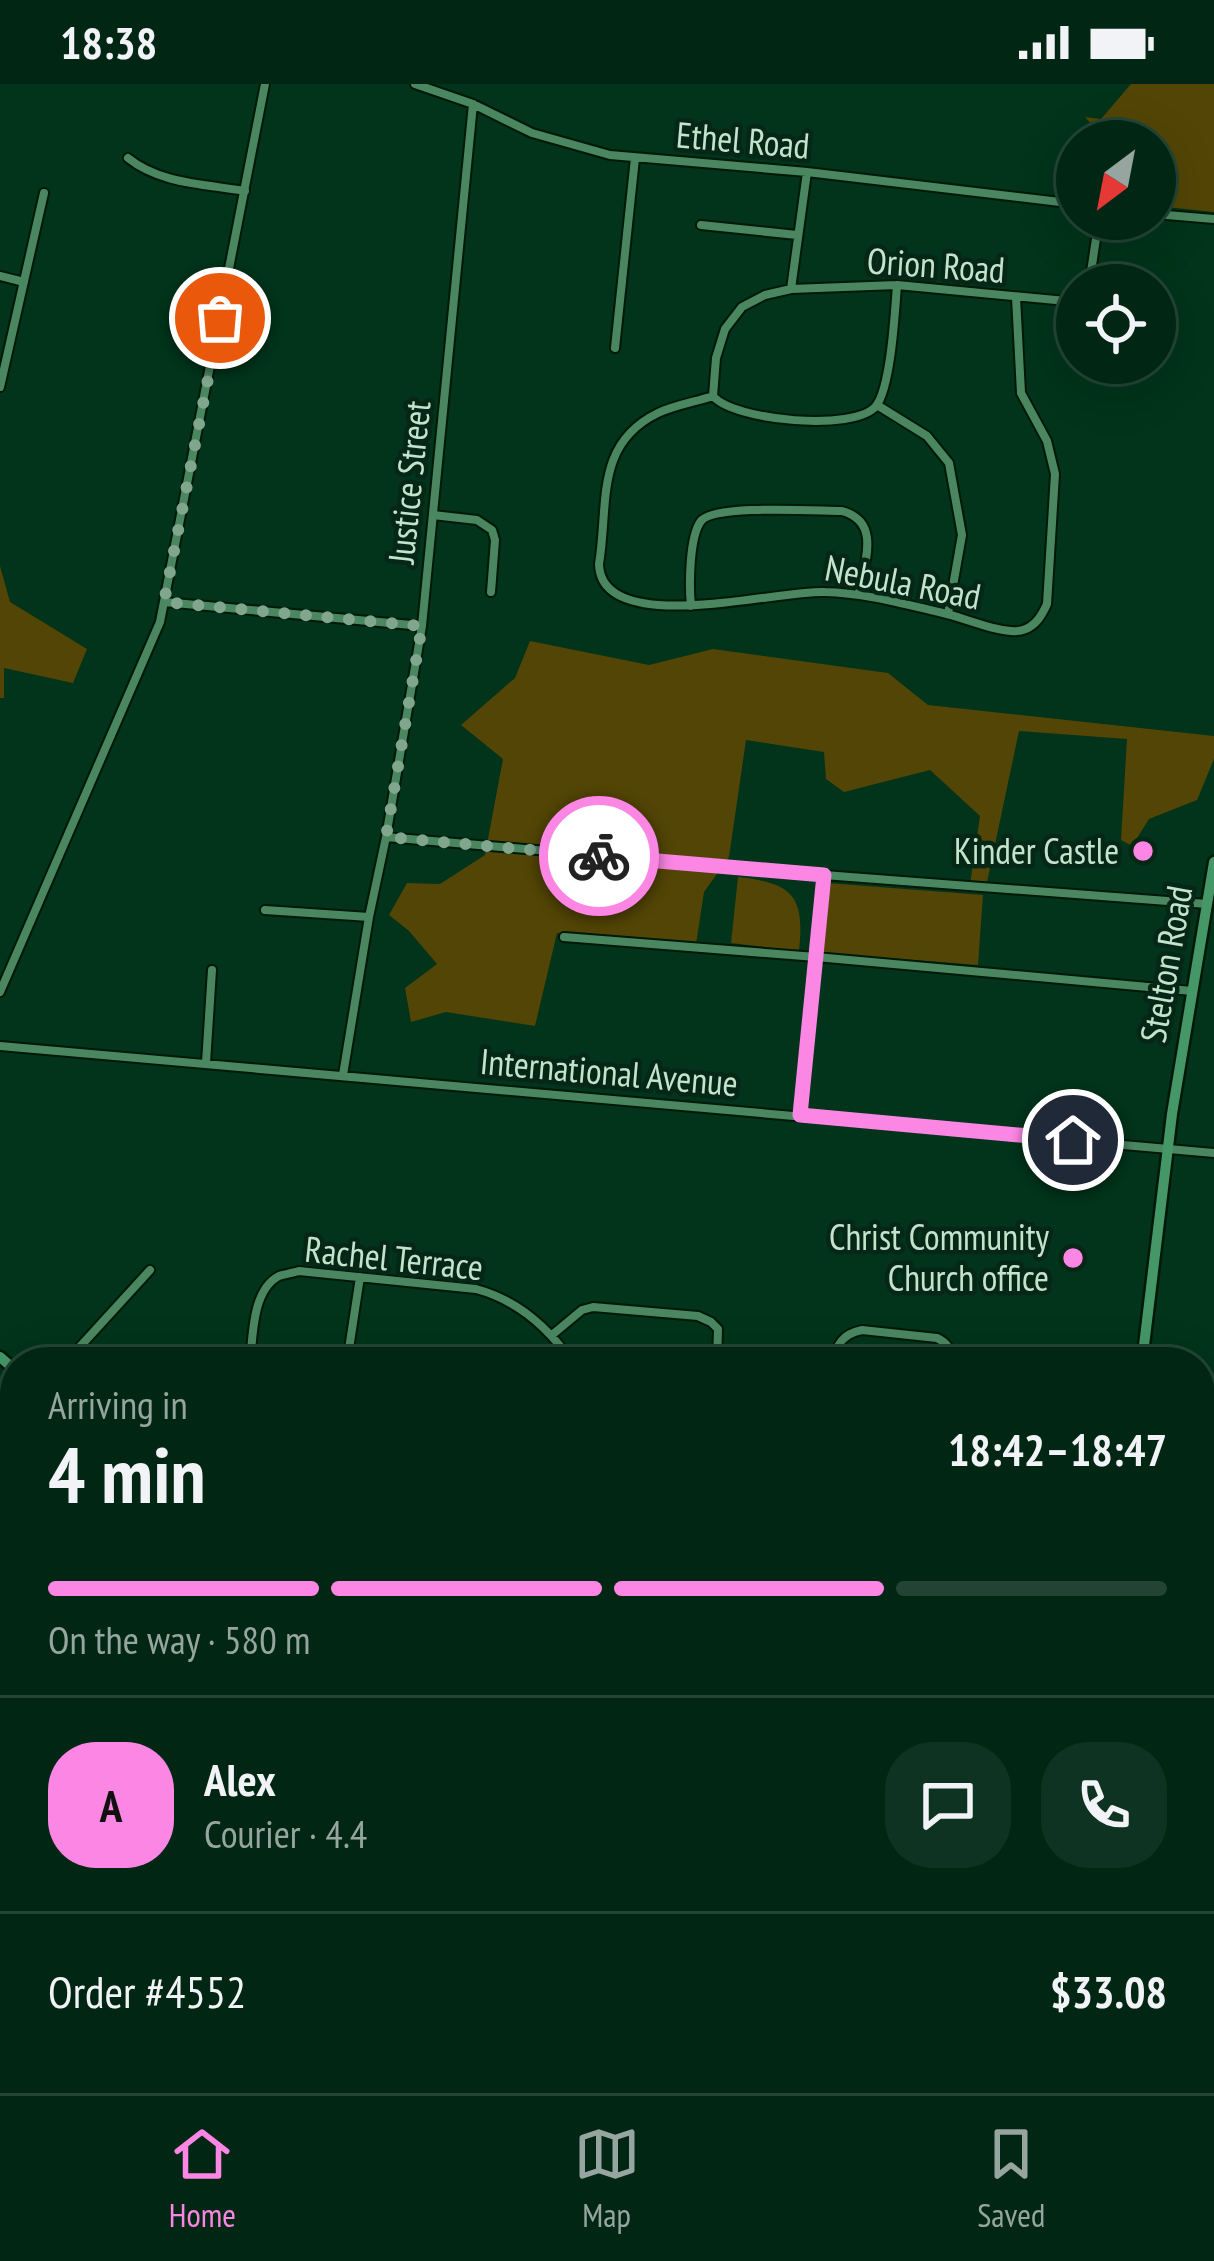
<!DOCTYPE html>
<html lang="en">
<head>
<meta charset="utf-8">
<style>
  :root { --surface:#012714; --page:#0f3322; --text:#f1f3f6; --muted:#96a5a0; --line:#234434; --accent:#fc86e4 }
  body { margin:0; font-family:"PT Sans Narrow",sans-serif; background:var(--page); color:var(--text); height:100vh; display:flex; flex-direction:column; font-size:45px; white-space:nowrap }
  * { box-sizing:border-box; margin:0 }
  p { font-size:39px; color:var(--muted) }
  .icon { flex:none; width:66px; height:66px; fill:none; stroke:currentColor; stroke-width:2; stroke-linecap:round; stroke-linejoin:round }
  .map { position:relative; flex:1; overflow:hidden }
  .sheet { position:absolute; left:0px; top:1263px; width:1215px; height:747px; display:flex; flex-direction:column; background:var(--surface); border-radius:48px 48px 0 0; box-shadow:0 12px 48px #0002,0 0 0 3px var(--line) }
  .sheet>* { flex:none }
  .needle { width:78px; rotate:212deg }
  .tools { position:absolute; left:1056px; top:36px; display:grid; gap:24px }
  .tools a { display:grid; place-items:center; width:120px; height:120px; border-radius:50%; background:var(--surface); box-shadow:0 12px 48px #0002,0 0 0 3px var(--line); font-size:60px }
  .pin { position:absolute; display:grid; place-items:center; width:102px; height:102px; color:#fff; margin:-51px; border:6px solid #fff; border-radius:50%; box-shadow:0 3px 12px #0007 }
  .courier { position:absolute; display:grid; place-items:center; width:120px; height:120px; margin:-60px; border:9px solid #fc86e4; border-radius:50%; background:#fff; color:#222; box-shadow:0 3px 15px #0007 }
  .summary em { font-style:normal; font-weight:700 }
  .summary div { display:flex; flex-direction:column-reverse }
  .summary { display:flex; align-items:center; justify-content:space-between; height:204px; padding:0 48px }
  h1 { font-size:78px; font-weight:700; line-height:90px }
  .bar { display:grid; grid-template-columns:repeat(4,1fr); gap:18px 12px; align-content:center; height:144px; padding:0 48px }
  .bar i { height:15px; border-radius:9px; background:var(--line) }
  .bar .current { background:var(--accent) }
  .bar p { grid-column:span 4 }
  .line { display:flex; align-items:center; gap:30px; padding:0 48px; border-top:3px solid var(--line) }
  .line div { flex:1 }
  .round { display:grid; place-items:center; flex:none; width:126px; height:126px; border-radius:48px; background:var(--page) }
  .status { display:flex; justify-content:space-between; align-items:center; height:84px; padding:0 60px; background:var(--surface); direction:ltr }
  .status svg { height:33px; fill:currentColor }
  .tab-bar { display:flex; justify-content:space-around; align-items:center; height:168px; border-top:3px solid var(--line); background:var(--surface); font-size:33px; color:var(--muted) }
  .tab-bar a { display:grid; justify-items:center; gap:6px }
  .tab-bar .current { color:var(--accent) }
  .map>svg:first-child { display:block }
  .built { fill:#033f21 }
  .green { fill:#534505 }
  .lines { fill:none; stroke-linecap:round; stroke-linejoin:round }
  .street-casing { stroke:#001908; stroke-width:12 }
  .secondary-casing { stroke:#001908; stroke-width:15 }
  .street { stroke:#4a8761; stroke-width:8 }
  .secondary { stroke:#459767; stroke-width:10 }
  .done { stroke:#80a68e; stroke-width:12; stroke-dasharray:0 21.6 }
  .route { stroke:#fc86e4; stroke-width:15 }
  .poi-dot { fill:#fc86e4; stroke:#062715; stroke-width:4.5 }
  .labels { text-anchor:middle; stroke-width:9; stroke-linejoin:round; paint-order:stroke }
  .street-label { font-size:36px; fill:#c4e3cd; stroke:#062715 }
  .poi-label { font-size:36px; fill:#c4e3cd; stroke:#062715; text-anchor:end }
</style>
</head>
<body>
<div class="status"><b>18:38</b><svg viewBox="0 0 49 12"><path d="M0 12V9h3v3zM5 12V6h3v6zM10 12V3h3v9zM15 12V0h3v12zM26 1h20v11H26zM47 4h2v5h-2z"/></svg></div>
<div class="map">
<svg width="1214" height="2009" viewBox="0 0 1214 2009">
  <rect width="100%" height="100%" fill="#01341a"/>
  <path class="built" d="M0 1895 15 1898V1995H762L777 2009H0Z"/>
  <path class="green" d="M1131 0H1214V128L1166 123 1155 111V57H1107L1085 33 1101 35Z
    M0 482 10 518 87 565 73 599 4 584V614H0Z
    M530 557 649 581 713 565 888 589 928 621 1214 652V675L1197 716 1149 735 1132 762 1121 756 1127 655 1019 647 986 803 970 801 980 732 930 686 844 708 826 695 824 668 746 656 729 773 704 808 696 860 557 849 535 942 446 928 411 938 405 904 437 880 409 847 389 831 407 799 440 800 485 771 503 675 461 641 515 594Z
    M738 793C793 799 805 812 799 867L731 859Z
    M827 799 983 811 978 881 822 869Z
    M15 1352V1430L4 1467 0 1465 4 1382Z"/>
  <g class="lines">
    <g class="street-casing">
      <path id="street" d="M415 0 473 20 532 49 610 71 807 88 1077 120
        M128 74C160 100 205 100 245 107
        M1155 130 1214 135
        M701 141 797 151
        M0 192 24 198
        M1089 201 1099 135
        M791 205 807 88
        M615 264 635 74
        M1081 284 1082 279
        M0 303 44 109
        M713 312C695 318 675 321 658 329 594 360 609 420 599 480 601 555 780 505 825 508 865 509 904 520 943 529 963 533 1004 552 1023 546 1036 542 1042 531 1047 520L1055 390 1047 357 1021 309 1016 213
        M713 312 716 274 725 245 742 223 765 211 791 205 897 201 1077 218
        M713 312C734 337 855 348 876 322 891 303 895 227 897 201
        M877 321 927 352 949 379 962 451 948 530
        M433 431 477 436 492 446 495 456 491 508
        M164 518 422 542
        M691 522C689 502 689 453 701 437 714 420 817 427 842 427 882 438 864 479 859 510
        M386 753 824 791 1207 820
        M265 826 369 833
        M564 853 816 873 1192 907
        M0 908 160 538 265 0
        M0 962 1214 1069
        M206 979 212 886
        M343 991 369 833 386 753 422 542 473 20
        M800 1031 824 791
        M552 1251 582 1226 593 1223 698 1232 711 1238 718 1245 717 1278
        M66 1278 150 1186
        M250 1278C253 1252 252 1206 279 1192 281 1191 296 1188 299 1187L476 1205C517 1216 548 1243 572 1278
        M347 1278 360 1193
        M834 1278C836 1260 843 1250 862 1246L937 1254C948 1259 951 1266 952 1278
        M0 1345 15 1326
        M0 1378 15 1344
        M0 1471 15 1476
        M1200 1504 1214 1505
        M0 1537 15 1542
        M1200 1609 1214 1611
        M0 1651 15 1688
        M1200 1709 1214 1711
        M1200 1803 1214 1804
        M0 1834H15
        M1200 1902 1214 1904
        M1150 1995 1214 2002
        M331 2009 332 1995"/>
    </g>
    <g class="secondary-casing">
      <path id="secondary" d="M0 1273 15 1286
        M1142 1278 1172 1030 1214 778
        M792 1995 808 2009
        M1052 2009 1053 1995"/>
    </g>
    <use href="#street" class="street"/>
    <use href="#secondary" class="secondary"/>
  </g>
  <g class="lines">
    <path class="done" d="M220 234 164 518 422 542 386 753 599 772"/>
    <path class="route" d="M599 772 824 791 800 1031 1073 1056"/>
  </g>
  <g class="poi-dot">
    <circle cx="1143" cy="767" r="12"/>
    <circle cx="1073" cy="1174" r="12"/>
  </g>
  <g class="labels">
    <g class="street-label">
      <text transform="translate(743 56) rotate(5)" y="13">Ethel Road</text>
      <text transform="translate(936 181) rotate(4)" y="13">Orion Road</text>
      <text transform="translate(409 398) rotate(-84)" y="13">Justice Street</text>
      <text transform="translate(903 498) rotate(11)" y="13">Nebula Road</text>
      <text transform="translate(1166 880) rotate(-80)" y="13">Stelton Road</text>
      <text transform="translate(609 988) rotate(5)" y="13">International Avenue</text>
      <text transform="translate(394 1174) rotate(6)" y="13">Rachel Terrace</text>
    </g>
    <g class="poi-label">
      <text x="1119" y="780">Kinder Castle</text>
      <text x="1049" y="1166">Christ Community<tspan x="1049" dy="41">Church office</tspan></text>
    </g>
  </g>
</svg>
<div class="tools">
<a><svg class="needle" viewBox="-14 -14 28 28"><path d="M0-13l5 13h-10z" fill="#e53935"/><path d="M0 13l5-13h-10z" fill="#96a5a0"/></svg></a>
<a><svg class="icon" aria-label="locate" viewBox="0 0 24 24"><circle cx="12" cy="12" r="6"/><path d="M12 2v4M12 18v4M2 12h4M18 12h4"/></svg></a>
</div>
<div class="pin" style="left:220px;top:234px;background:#ea580c"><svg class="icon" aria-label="bag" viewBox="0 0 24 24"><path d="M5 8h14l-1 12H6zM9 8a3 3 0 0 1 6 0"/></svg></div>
<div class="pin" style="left:1073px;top:1056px;background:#1f2937"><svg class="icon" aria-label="home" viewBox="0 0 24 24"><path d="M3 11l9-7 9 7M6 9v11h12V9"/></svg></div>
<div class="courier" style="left:599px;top:772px"><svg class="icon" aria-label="bike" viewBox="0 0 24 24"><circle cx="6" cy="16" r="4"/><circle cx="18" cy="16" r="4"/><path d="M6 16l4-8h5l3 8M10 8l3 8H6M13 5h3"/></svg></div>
<section class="sheet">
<div class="summary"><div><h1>4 min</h1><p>Arriving in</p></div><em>18:42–18:47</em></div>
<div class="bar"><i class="current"></i><i class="current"></i><i class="current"></i><i></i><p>On the way · 580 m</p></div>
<div class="line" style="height:216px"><b class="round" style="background:var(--accent);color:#111">A</b><div><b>Alex</b><p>Courier · 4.4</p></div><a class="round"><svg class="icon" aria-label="chat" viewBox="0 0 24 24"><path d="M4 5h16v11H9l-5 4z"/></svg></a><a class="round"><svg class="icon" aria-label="phone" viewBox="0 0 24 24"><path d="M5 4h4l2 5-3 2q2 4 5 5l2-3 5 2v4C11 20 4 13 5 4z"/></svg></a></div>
<div class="line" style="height:156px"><div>Order #4552</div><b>$33.08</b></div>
</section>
</div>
<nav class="tab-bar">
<a class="current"><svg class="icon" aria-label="home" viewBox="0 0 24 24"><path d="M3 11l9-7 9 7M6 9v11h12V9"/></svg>Home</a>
<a><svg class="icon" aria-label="map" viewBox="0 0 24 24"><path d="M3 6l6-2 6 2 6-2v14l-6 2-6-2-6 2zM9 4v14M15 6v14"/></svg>Map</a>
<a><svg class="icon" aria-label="saved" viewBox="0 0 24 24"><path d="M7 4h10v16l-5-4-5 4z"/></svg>Saved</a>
</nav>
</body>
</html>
